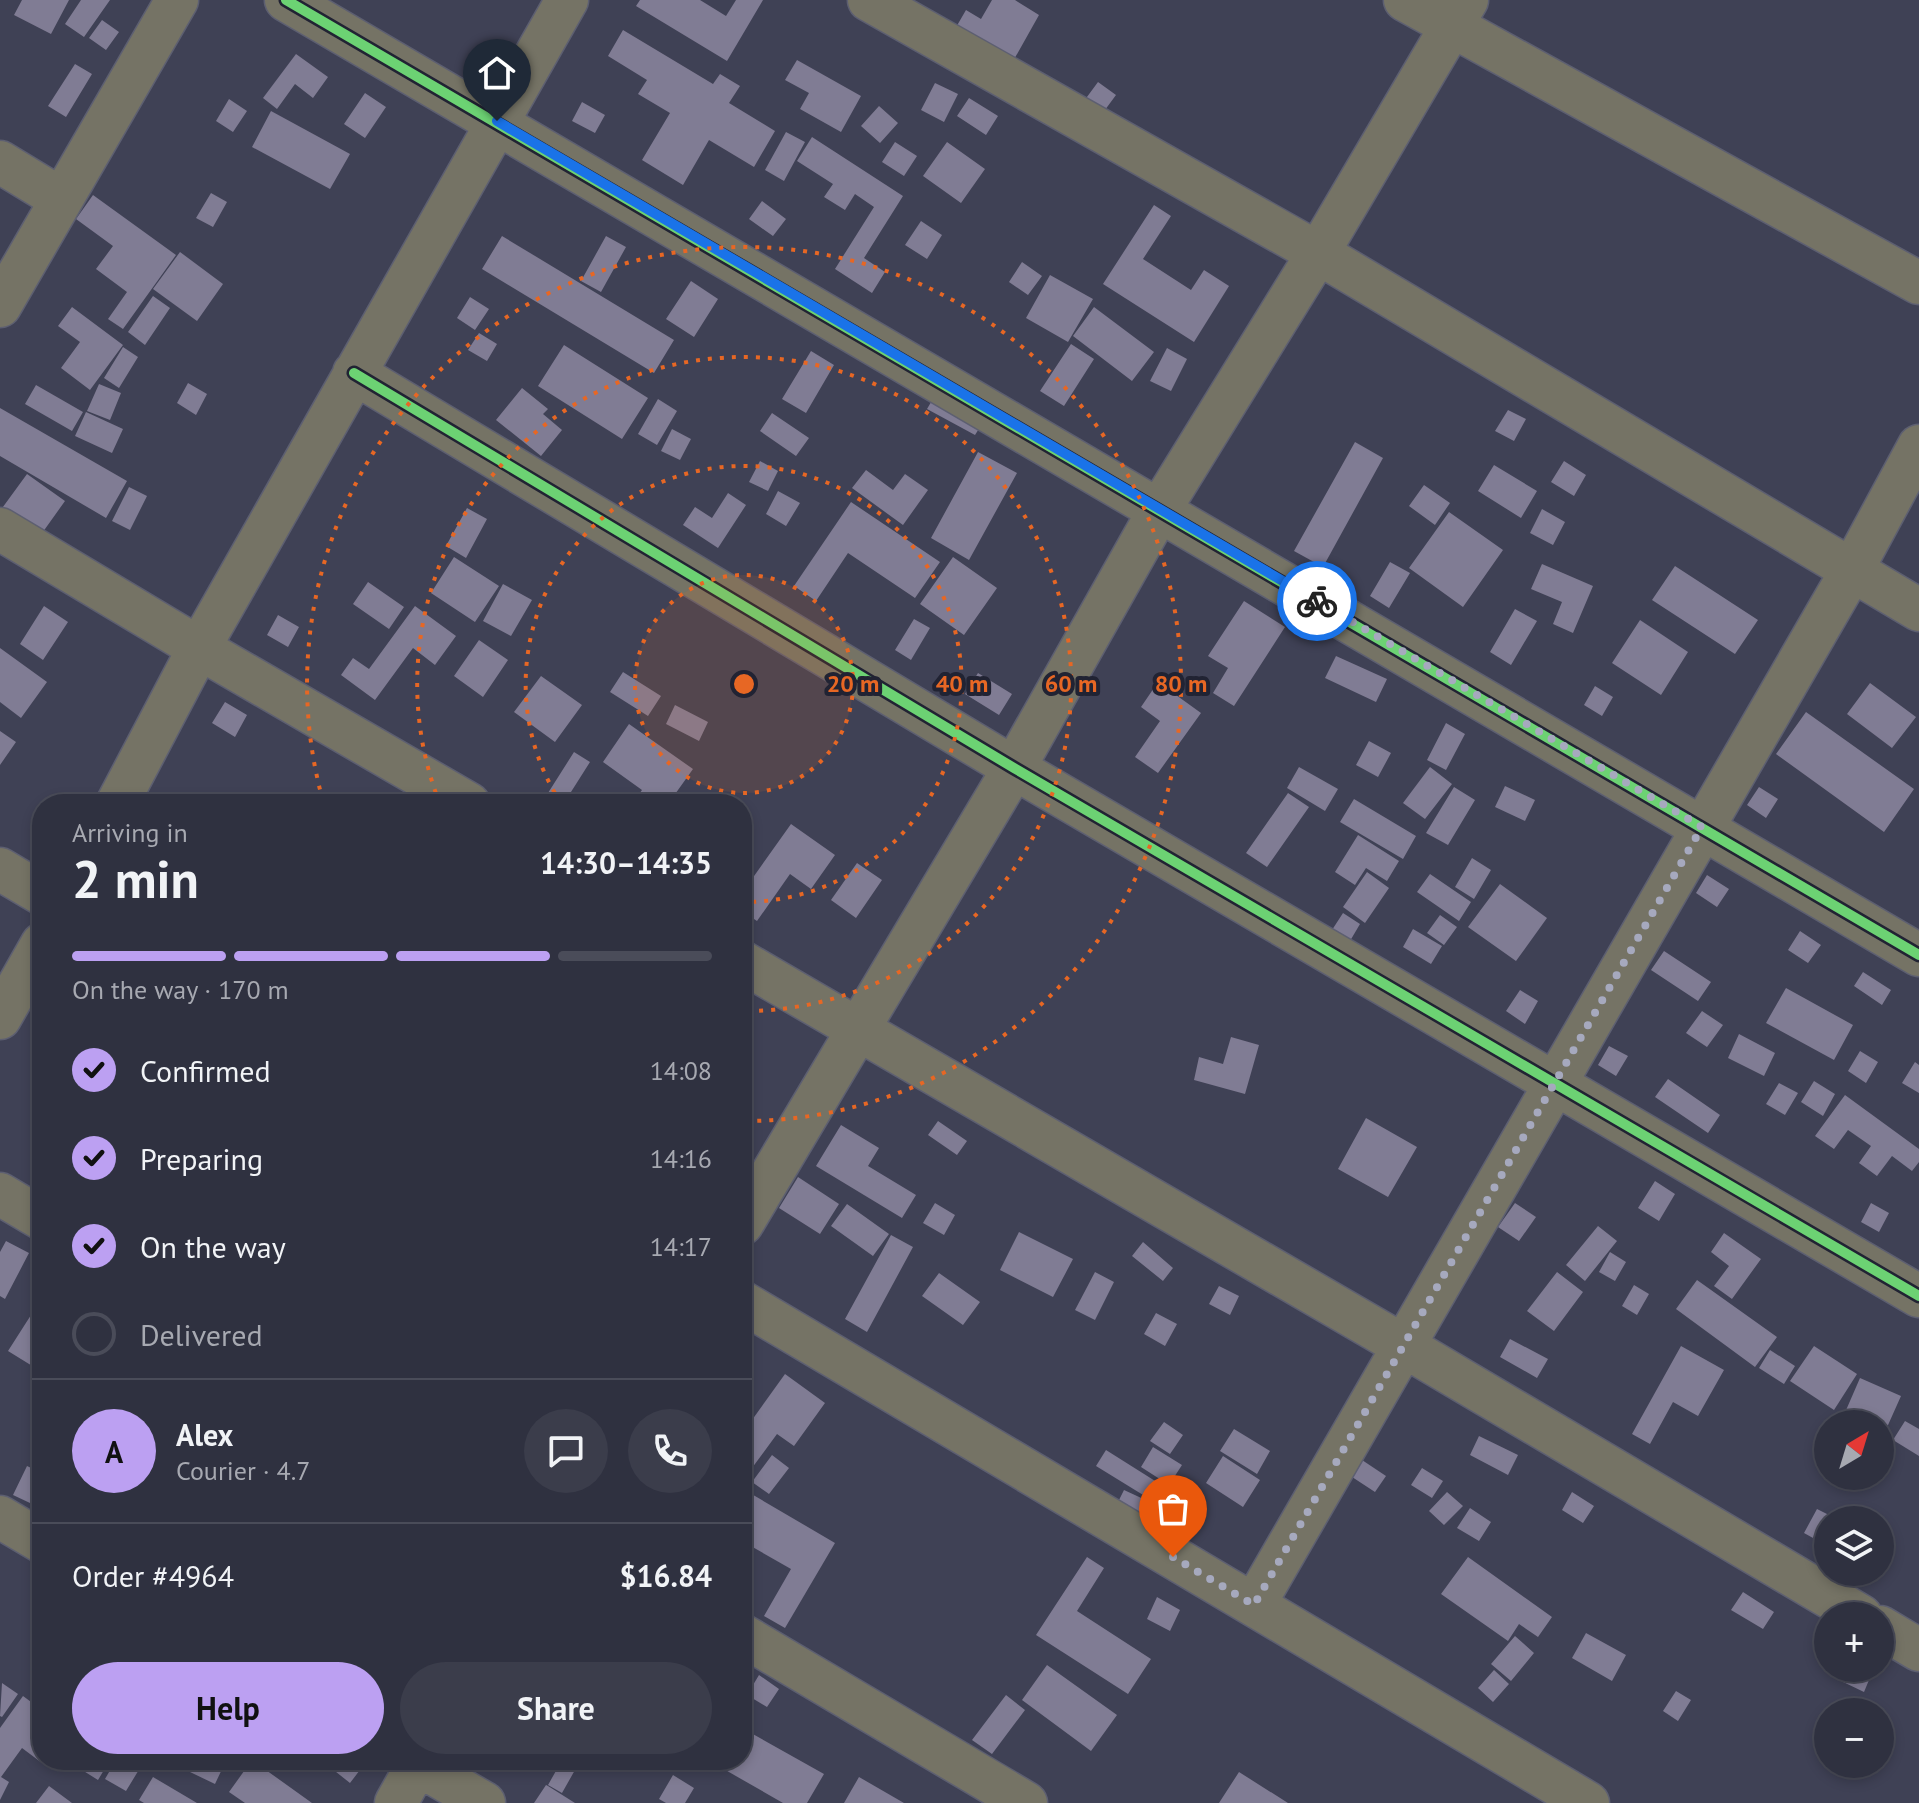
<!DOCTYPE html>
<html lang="en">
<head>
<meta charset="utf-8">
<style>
  :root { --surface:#2f3140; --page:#3b3d4b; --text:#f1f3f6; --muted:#a7a9b1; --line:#4a4c59; --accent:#bca0f2 }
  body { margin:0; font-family:"PT Sans",sans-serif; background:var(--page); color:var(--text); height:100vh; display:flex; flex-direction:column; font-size:30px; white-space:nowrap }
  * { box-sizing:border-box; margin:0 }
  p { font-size:26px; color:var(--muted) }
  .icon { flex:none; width:44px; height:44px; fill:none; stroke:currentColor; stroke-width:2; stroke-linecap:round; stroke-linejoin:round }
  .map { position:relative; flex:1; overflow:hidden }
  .sheet { position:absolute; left:32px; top:794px; width:720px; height:976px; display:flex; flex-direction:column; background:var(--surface); border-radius:32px; box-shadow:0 4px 12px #0003,0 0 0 2px var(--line) }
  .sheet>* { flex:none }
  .needle { width:52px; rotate:38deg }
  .controls { position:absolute; left:1814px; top:1410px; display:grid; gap:16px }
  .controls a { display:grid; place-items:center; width:80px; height:80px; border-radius:50%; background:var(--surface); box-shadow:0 4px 12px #0003,0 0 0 2px var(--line); font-size:40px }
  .pin { position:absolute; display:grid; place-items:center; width:68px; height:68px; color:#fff; margin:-82px -34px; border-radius:50% 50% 50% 0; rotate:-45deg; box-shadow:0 0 8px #0007 }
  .pin .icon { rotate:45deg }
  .courier { position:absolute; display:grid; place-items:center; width:80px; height:80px; margin:-40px; border:6px solid #1a73e8; border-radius:50%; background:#fff; color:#222; box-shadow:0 2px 10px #0007 }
  .overview em { font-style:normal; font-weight:700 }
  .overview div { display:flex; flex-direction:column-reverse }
  .overview { display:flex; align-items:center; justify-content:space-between; height:136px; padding:0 40px }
  h1 { font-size:52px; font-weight:700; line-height:60px }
  .bar { display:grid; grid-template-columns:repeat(4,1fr); gap:12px 8px; align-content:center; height:96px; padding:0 40px }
  .bar i { height:10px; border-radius:6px; background:var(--line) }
  .bar .selected { background:var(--accent) }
  .bar p { grid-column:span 4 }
  .line { display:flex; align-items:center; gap:20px; padding:0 40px; border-top:2px solid var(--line) }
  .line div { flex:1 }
  .round { display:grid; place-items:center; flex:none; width:84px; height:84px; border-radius:42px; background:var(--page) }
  ol { padding:0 40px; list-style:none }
  li { display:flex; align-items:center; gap:24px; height:88px }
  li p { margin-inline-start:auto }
  li .icon { padding:8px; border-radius:50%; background:var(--accent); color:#111; stroke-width:4 }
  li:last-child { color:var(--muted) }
  li i { width:44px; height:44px; border:4px solid var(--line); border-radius:50% }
  .primary-button { display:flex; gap:16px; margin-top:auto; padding:16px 40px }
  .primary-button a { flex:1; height:92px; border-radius:48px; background:var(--accent); color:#111; font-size:32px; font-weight:700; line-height:92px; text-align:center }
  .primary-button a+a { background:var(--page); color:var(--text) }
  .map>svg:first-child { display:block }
  .building { fill:#807c94 }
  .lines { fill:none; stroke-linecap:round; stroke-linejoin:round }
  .minor-casing { stroke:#5d5f71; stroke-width:45 }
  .minor { stroke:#757365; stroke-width:42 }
  .cycleway-casing { stroke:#212333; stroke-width:15 }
  .cycleway { stroke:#6cd273; stroke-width:10 }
  .done { stroke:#a6a9be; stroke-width:8; stroke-dasharray:0 14.4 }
  .route { stroke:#1a73e8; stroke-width:10 }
  .ring { fill:none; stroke:#e76724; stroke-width:4; stroke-dasharray:4 8 }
  .centre { fill:#e76724; stroke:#212333; stroke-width:4 }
  .ring-label { font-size:24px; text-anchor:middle; font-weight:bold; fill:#e76724; stroke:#212333; stroke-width:8; stroke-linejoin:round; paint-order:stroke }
</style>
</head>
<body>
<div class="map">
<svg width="1919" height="1803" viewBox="0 0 1919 1803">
  <rect width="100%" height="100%" fill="#3f4155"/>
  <path class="building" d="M22 0H69L51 34 14 15Z
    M81 0H110L84 37 65 24Z
    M640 0H700L726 16 736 0H763L727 61 636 6Z
    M992 0H1015L1039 15 1012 63 955 29 966 10 981 19Z
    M102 20 119 32 106 50 89 38Z
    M623 30 713 84 720 74 740 86 729 103 775 131 754 167 709 140 683 185 642 160 670 113 638 94 647 80 608 56Z
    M296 54 328 77 313 98 295 84 277 109 263 98Z
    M797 60 861 96 841 132 800 109 809 93 785 80Z
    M75 64 92 74 66 117 48 106Z
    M1098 82 1116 95 1102 114 1084 101Z
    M935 83 958 94 944 122 921 110Z
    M365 93 386 107 365 138 344 124Z
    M969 98 998 116 986 135 957 116Z
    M229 99 247 111 233 132 216 121Z
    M582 102 605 115 595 133 572 121Z
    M879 106 898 123 880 143 861 126Z
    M271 111 350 154 330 189 252 147Z
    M786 132 805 142 784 181 765 170Z
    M812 137 903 196 864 258 885 272 872 293 835 269 874 207 855 194 845 210 824 197 833 184 797 161Z
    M895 142 917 156 904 176 882 162Z
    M947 142 985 169 961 203 923 176Z
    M211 193 227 202 213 227 196 218Z
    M93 195 176 255 123 329 108 319 127 292 96 269 113 246 76 219Z
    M762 201 786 219 773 236 749 219Z
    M1154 205 1171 216 1143 259 1191 290 1204 270 1229 286 1194 342 1103 284Z
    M921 221 942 235 927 259 905 245Z
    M502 236 674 340 654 373 482 269Z
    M606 236 626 247 601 292 581 281Z
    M180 252 223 284 197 321 153 289Z
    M1022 262 1042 276 1028 295 1009 282Z
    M1050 275 1093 299 1068 342 1026 318Z
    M691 281 718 299 694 337 666 319Z
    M153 296 170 308 145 345 128 332Z
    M470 297 489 309 475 330 457 318Z
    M72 307 123 345 90 390 61 368 80 342 58 326Z
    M1094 307 1154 352 1132 381 1073 336Z
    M479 333 497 344 487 361 468 350Z
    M1071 344 1094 359 1064 406 1040 391Z
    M564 345 648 398 622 439 538 386Z
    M123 347 138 357 119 388 104 378Z
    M1167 348 1187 359 1171 391 1150 381Z
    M811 351 834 365 806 413 782 399Z
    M188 383 207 394 196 415 177 403Z
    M99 384 121 393 110 420 87 411Z
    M36 385 83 412 72 431 25 404Z
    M522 388 548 409 543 414 562 430 541 456 496 420Z
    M934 397 982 424 975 435 927 409Z
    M658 399 677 411 657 445 638 434Z
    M0 408 127 481 106 518 0 456Z
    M1508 410 1526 419 1514 441 1495 431Z
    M86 412 123 429 112 453 75 436Z
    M772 413 809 438 796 456 760 431Z
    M672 429 691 439 680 460 661 451Z
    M1355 442 1383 458 1323 567 1294 551Z
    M978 452 1017 473 969 560 931 538Z
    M760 461 778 471 768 491 749 482Z
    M1564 461 1586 475 1574 496 1551 482Z
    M1494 465 1537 491 1521 518 1478 491Z
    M866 470 893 490 905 474 928 490 903 525 852 488Z
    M27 474 65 501 35 543 0 511Z
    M1424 485 1450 503 1435 525 1409 506Z
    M129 487 147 496 130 530 112 521Z
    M778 491 800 503 786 526 766 514Z
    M728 493 746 505 718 548 683 525 695 507 712 518Z
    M851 502 940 562 915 598 848 553 816 601 794 586Z
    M467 508 487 519 466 558 446 546Z
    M1542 509 1565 522 1553 545 1530 533Z
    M1449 512 1503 550 1463 607 1409 568Z
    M454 557 499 586 475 622 431 593Z
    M953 557 997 588 964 635 920 604Z
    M1390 562 1410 573 1389 608 1370 596Z
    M1542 564 1593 586 1573 633 1553 624 1562 602 1531 589Z
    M1675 566 1758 620 1735 654 1652 600Z
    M368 582 404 607 389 629 353 604Z
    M503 584 532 600 511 636 483 621Z
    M1244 601 1285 627 1234 706 1213 693 1228 668 1208 656Z
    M44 606 68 622 43 660 20 644Z
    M415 606 456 636 435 665 413 648 375 700 341 675 353 658 369 669Z
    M1515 609 1537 621 1511 665 1490 652Z
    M278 615 299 627 288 647 267 635Z
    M914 619 930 628 911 660 895 650Z
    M1640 620 1688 652 1661 695 1612 663Z
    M479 640 508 660 483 697 454 676Z
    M0 648 47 682 21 718 0 702Z
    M1336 656 1387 679 1376 702 1325 678Z
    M623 672 661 696 648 716 610 692Z
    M978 673 1012 694 999 715 965 694Z
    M541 676 582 705 555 742 514 712Z
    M1158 682 1201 713 1158 773 1135 757 1160 721 1141 707Z
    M1870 683 1916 717 1892 748 1847 714Z
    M1595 686 1613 697 1602 716 1584 705Z
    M225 702 247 715 235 737 212 723Z
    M675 705 708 722 699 741 666 724Z
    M1806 712 1914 789 1884 832 1776 754Z
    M1446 723 1465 734 1446 770 1427 760Z
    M629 724 693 769 668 804H632L642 790 603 762Z
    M0 731 16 742 0 765Z
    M1369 741 1391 753 1378 777 1356 765Z
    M574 752 590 762 564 803 548 793Z
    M1299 767 1338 789 1325 811 1287 788Z
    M1430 767 1452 784 1425 819 1403 803Z
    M1505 786 1535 800 1525 821 1495 807Z
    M1454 787 1475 800 1448 845 1426 833Z
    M1759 787 1778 799 1766 818 1747 805Z
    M1288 793 1309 807 1267 867 1246 853Z
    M1354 799 1416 836 1403 859 1340 822Z
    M791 824 835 855 811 889 790 874 757 921 742 911V893Z
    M1358 835 1399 861 1387 881 1366 868 1355 885 1335 872Z
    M1472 858 1491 870 1474 899 1455 887Z
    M857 863 882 880 856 918 831 900Z
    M1367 872 1389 888 1365 923 1343 907Z
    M1430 874 1471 902 1459 921 1417 892Z
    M1707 875 1729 889 1717 907 1696 893Z
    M1500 884 1547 918 1516 961 1468 927Z
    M1343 913 1360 924 1350 941 1332 930Z
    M1440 915 1457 927 1444 945 1427 933Z
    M1413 929 1442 946 1431 964 1403 947Z
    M1800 931 1821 945 1808 963 1788 950Z
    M1664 951 1711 982 1698 1001 1651 970Z
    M1863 972 1891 990 1882 1005 1854 986Z
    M1786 988 1853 1025 1834 1060 1766 1023Z
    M1520 990 1538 1001 1525 1024 1506 1011Z
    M1702 1011 1723 1025 1707 1047 1686 1033Z
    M1739 1034 1775 1053 1764 1076 1728 1058Z
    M1231 1037 1259 1045 1245 1094 1194 1080 1199 1057 1223 1064Z
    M1609 1046 1628 1056 1616 1076 1598 1065Z
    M1860 1051 1878 1062 1866 1083 1848 1071Z
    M1915 1062 1919 1065V1093L1902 1083Z
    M1668 1079 1720 1115 1708 1133 1655 1097Z
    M1814 1081 1835 1094 1823 1116 1801 1102Z
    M1779 1083 1798 1093 1785 1115 1766 1104Z
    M1845 1095 1919 1149V1162L1912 1171 1892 1156 1877 1176 1859 1163 1871 1146 1848 1130 1834 1149 1815 1136Z
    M1366 1118 1417 1147 1388 1197 1338 1169Z
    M938 1121 967 1141 957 1155 928 1135Z
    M841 1125 879 1148 868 1166 916 1195 902 1218 816 1166Z
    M798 1177 839 1204 820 1234 779 1208Z
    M1655 1181 1675 1194 1659 1221 1638 1208Z
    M935 1203 955 1215 944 1235 923 1223Z
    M1515 1203 1536 1217 1519 1241 1498 1227Z
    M1871 1203 1889 1213 1879 1232 1861 1222Z
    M847 1204 889 1234 873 1256 831 1226Z
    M1598 1226 1617 1241 1585 1281 1566 1265Z
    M1019 1232 1073 1259 1053 1297 1000 1270Z
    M1724 1233 1761 1259 1732 1299 1714 1286 1729 1266 1711 1252Z
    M891 1235 913 1247 867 1332 845 1319Z
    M6 1241 29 1253 5 1299 0 1296V1252Z
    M1143 1242 1173 1268 1163 1281 1132 1256Z
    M1610 1252 1626 1262 1615 1281 1599 1272Z
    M1095 1272 1114 1282 1095 1320 1075 1310Z
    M1557 1272 1583 1292 1554 1331 1527 1311Z
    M939 1273 980 1302 963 1325 922 1296Z
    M1697 1280 1777 1337 1755 1367 1676 1309Z
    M1634 1285 1649 1294 1637 1315 1622 1306Z
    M1219 1286 1239 1296 1230 1315 1209 1304Z
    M1156 1313 1177 1324 1165 1346 1144 1334Z
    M31 1315 42 1322V1372L8 1351Z
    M1510 1339 1548 1359 1537 1378 1500 1357Z
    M1681 1346 1724 1370 1698 1416 1673 1402 1650 1444 1632 1434Z
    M1814 1346 1857 1374 1834 1410 1790 1381Z
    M1770 1350 1795 1366 1784 1384 1759 1368Z
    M785 1374 825 1403 794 1446 777 1434 752 1468 742 1461V1412L752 1420Z
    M1860 1378 1901 1396 1880 1443V1424H1840Z
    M1905 1421 1919 1429V1456L1893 1440Z
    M1164 1422 1183 1435 1170 1454 1150 1441Z
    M1234 1429 1270 1451 1257 1474 1220 1451Z
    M1479 1436 1518 1455 1508 1475 1470 1455Z
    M1153 1447 1182 1465 1169 1485 1141 1467Z
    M1106 1450 1171 1491 1161 1506 1096 1466Z
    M772 1455 789 1468 769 1494 752 1482Z
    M1223 1456 1260 1480 1243 1507 1206 1483Z
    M1359 1458 1386 1476 1375 1492 1349 1475Z
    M27 1466 42 1473 30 1503 13 1495Z
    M1422 1468 1443 1481 1432 1498 1411 1485Z
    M743 1489 835 1543 785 1628 764 1616 791 1569 742 1541Z
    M1124 1490 1163 1508 1156 1522 1117 1504Z
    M1447 1492 1463 1506 1444 1525 1429 1511Z
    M1572 1492 1594 1506 1583 1523 1562 1510Z
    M1470 1508 1491 1522 1479 1541 1457 1528Z
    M1817 1509 1839 1520H1828V1531L1822 1543 1804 1533Z
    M1087 1557 1104 1568 1077 1611 1151 1659 1128 1694 1036 1635Z
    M1468 1557 1552 1617 1538 1637 1519 1624 1508 1641 1441 1594Z
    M1743 1592 1774 1612 1763 1629 1731 1610Z
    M1157 1597 1180 1610 1170 1631 1147 1619Z
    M1586 1633 1626 1655 1612 1681 1572 1658Z
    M1515 1636 1534 1653 1511 1681 1491 1664Z
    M1047 1665 1117 1715 1091 1751 1022 1700Z
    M1844 1668H1874L1864 1692 1839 1680Z
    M1494 1670 1509 1684 1493 1702 1478 1688Z
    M759 1675 779 1689 767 1707 747 1695Z
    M2 1683 18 1694 2 1717 0 1716Z
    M1676 1691 1691 1700 1678 1721 1663 1711Z
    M1006 1695 1025 1710 992 1754 972 1740Z
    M23 1696 42 1710V1763L22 1748 1 1777 9 1782 0 1800V1728Z
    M742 1728 824 1774 807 1803H783L708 1760H742Z
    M66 1760H110L98 1780Z
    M116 1760H126L140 1768 126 1791 105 1779Z
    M196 1760H213L224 1765 215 1784 190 1772Z
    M252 1760 312 1803H245L229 1792Z
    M321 1760H356L363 1766 350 1783Z
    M561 1762 575 1770 562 1793 548 1785Z
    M1239 1772 1288 1803H1219Z
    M673 1775 694 1788 685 1803H666L659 1799Z
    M153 1777 197 1803H144L139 1800Z
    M859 1777 904 1803H844Z
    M546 1785 548 1786 575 1803H534Z
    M49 1786 72 1803H36Z"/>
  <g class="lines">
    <g class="minor-casing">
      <path id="minor" d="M286 0 1919 955
        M869 0 1318 253 1919 610
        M1405 0 1919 283
        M0 162 61 199
        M0 306 177 0
        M354 373 1014 768 1919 1296
        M0 529 199 648 469 804
        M117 804 199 648 567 0
        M0 869 42 894
        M742 962 1404 1346 1861 1616
        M0 1018 42 944
        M0 1194 42 1219
        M742 1224 1014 768 1160 509 1318 253 1467 0
        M742 1302 1588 1803
        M0 1517 42 1542
        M1254 1605 1852 570 1919 446
        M1880 1627 1919 1650
        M742 1635 1026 1803
        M410 1760 484 1803
        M396 1803 420 1760"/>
    </g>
    <use href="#minor" class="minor"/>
    <g class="cycleway-casing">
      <path id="cycleway" d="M286 0 1919 955
        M354 373 1014 768 1919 1296"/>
    </g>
    <use href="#cycleway" class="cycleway"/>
  </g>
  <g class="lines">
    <path class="done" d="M1173 1557 1254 1605 1702 827 1317 601"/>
    <path class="route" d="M497 121 1317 601"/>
  </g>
  <circle cx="744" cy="684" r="109" fill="#e76724" fill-opacity=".12"/>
  <g class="ring">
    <circle cx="744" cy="684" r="109"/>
    <path d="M561 803A218 218 0 1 1 742 902"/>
    <path d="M440 804A327 327 0 1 1 744 1011"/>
    <path d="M323 801A437 437 0 1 1 744 1121"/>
  </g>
  <circle cx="744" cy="684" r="12" class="centre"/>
  <g class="ring-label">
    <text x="853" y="692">20 m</text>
    <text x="962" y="692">40 m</text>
    <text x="1071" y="692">60 m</text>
    <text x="1181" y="692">80 m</text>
  </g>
</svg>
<div class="controls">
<a><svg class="needle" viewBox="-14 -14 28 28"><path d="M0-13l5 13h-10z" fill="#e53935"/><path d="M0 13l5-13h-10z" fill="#a7a9b1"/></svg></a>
<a><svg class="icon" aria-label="layers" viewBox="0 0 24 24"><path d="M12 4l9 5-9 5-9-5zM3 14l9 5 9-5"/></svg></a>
<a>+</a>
<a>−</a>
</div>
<div class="pin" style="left:1173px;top:1557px;background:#ea580c"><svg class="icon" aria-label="bag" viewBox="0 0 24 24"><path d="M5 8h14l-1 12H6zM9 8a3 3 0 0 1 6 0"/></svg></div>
<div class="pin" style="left:497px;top:121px;background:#1f2937"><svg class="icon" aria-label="home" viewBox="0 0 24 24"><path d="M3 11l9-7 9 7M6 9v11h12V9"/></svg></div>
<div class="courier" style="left:1317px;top:601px"><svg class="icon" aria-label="bike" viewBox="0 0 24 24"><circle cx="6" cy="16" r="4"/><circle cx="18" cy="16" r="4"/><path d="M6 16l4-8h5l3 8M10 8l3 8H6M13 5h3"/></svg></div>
<section class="sheet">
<div class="overview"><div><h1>2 min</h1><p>Arriving in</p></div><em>14:30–14:35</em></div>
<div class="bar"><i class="selected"></i><i class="selected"></i><i class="selected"></i><i></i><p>On the way · 170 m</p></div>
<ol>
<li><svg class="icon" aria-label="check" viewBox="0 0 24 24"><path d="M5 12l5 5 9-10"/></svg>Confirmed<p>14:08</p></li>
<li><svg class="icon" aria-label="check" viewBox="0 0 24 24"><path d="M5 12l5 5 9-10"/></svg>Preparing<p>14:16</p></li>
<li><svg class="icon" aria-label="check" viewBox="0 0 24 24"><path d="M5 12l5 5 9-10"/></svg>On the way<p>14:17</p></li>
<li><i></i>Delivered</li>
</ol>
<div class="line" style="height:144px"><b class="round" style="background:var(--accent);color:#111">A</b><div><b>Alex</b><p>Courier · 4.7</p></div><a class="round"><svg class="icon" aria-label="chat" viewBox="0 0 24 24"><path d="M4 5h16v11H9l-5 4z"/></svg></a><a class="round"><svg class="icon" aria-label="phone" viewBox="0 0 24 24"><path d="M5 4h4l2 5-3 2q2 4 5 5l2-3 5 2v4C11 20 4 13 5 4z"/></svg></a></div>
<div class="line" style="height:104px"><div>Order #4964</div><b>$16.84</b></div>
<div class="primary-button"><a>Help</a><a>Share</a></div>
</section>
</div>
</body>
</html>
